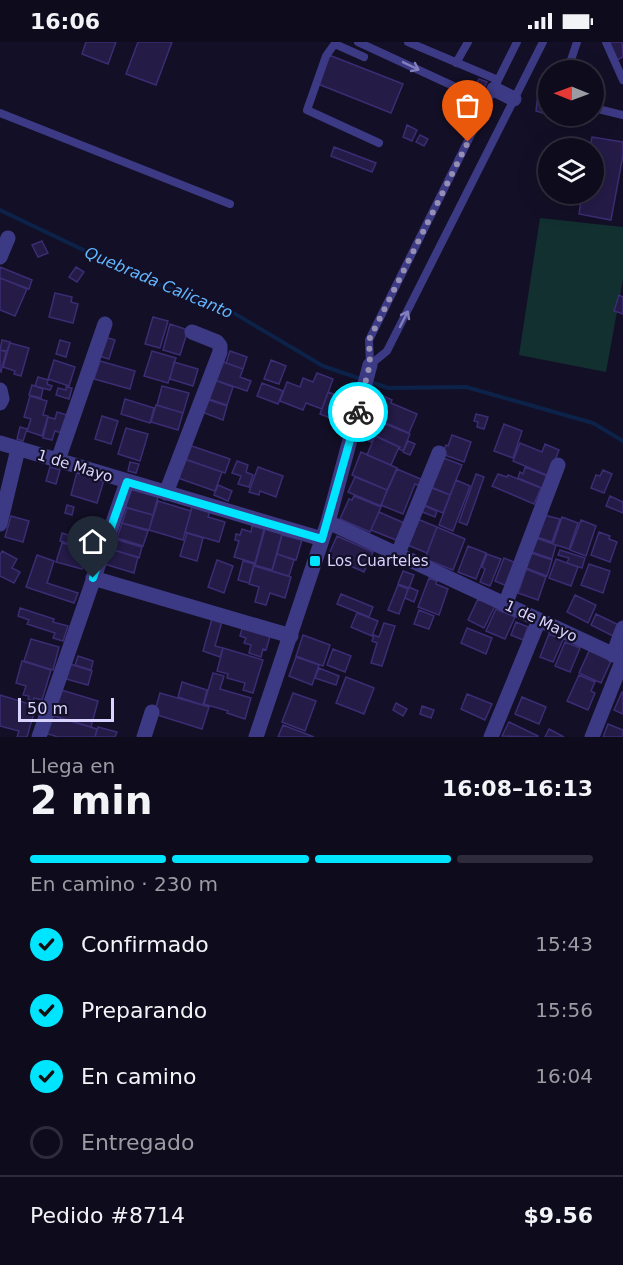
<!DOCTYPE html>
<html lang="es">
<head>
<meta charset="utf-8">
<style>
  :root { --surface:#0e0b1c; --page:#1c1929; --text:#f1f3f6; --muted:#9b9ba3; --line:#2e2b3b; --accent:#00e5ff }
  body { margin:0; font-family:"DejaVu Sans",sans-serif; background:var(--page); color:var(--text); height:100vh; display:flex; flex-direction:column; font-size:22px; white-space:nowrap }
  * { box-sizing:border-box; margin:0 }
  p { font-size:20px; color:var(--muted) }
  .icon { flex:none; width:33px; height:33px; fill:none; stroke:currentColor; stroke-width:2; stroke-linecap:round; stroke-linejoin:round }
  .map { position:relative; height:695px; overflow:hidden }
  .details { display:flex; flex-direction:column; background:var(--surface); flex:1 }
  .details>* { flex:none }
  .needle { width:39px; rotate:271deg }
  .tools { position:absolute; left:538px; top:18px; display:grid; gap:12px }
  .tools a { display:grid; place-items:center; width:66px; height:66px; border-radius:50%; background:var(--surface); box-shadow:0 6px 24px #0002,0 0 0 2px var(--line); font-size:30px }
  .scale { position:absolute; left:18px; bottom:15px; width:96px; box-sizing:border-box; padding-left:6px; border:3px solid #d9d4ff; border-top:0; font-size:16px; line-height:21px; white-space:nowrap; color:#d9d4ff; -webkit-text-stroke:4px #130f26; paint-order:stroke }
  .pin { position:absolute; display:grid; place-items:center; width:51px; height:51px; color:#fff; margin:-62px -26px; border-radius:50% 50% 50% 0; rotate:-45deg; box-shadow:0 0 6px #0007 }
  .pin .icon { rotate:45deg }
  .courier { position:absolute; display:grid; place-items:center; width:60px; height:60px; margin:-30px; border:4px solid #00e5ff; border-radius:50%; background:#fff; color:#222; box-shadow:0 2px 8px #0007 }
  .headline em { font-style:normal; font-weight:700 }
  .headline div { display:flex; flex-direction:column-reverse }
  .headline { display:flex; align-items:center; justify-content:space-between; height:102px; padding:0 30px }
  h1 { font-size:39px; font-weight:700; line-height:45px }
  .bar { display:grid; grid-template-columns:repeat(4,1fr); gap:9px 6px; align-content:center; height:72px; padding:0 30px }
  .bar i { height:8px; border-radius:4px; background:var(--line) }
  .bar .selected { background:var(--accent) }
  .bar p { grid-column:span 4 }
  .line { display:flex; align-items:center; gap:15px; padding:0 30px; border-top:2px solid var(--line) }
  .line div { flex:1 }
  ol { padding:0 30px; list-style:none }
  li { display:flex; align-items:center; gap:18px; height:66px }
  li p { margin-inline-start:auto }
  li .icon { padding:6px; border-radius:50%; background:var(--accent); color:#111; stroke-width:4 }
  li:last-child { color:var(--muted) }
  li i { width:33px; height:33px; border:3px solid var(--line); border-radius:50% }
  .status { display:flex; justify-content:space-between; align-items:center; height:42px; padding:0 30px; background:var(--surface); direction:ltr }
  .status svg { height:16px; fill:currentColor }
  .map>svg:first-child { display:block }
  .green { fill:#12302f }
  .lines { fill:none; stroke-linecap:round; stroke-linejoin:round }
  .stream { stroke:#0c2248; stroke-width:4 }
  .building { fill:#241b47; stroke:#3b2d73; stroke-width:1.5 }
  .service { stroke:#3d3a85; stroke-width:8 }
  .minor { stroke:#3d3a85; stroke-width:15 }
  .oneway { stroke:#837fbc }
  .done { stroke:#948fb3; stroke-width:6; stroke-dasharray:0 10.8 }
  .route { stroke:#00e5ff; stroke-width:8 }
  .poi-dot { fill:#00e5ff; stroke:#130f26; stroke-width:2 }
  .labels { text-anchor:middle; stroke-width:4.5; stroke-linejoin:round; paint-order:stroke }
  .street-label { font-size:15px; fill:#d9d4ff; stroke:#130f26 }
  .poi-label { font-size:15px; fill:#d9d4ff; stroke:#130f26; text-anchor:start }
  .water-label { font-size:16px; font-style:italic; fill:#62b6ff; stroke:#130f26 }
</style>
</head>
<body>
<div class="status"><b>16:06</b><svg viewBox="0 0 49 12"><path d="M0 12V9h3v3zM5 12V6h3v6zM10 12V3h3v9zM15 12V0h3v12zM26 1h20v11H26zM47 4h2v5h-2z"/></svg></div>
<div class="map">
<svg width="623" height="695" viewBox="0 0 623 695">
  <rect width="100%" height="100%" fill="#130f26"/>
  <path class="green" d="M540 176 623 185V237L606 330 519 313Z"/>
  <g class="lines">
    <path class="stream" d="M0 168 146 238 227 267 323 324 364 338
      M371 340 388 346 466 345 593 381 623 399"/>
  </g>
  <path class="building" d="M86 0H116L108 22 82 12Z
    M138 0H172L156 43 126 32Z
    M609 0H622L623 15 617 18Z
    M329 13 403 42 391 71 318 42Z
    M479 37 487 40 483 48 475 45Z
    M538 51 549 53V73L536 69Z
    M407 83 417 88 412 99 403 95Z
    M420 93 428 97 424 104 416 100Z
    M592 95 623 100V113L611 178 579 172 582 152H594V106H590Z
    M334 105 376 121 372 130 331 114Z
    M42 199 48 211 38 215 32 203Z
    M0 225 32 238 29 247 0 236Z
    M76 225 84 230 77 240 69 235Z
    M0 236 27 247 15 274 0 268Z
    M55 251 72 255 71 260 78 262 73 281 49 275Z
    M619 253 623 255V272L614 269Z
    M153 275 168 279 160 306 145 302Z
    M170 282 188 288 180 313 163 308Z
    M105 295 115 298 109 317 99 314Z
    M2 298 10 300 7 309 0 308Z
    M60 298 70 301 66 315 56 312Z
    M10 301 29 306 21 334 14 332 15 329 3 325Z
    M0 308 6 310 1 330 0 329Z
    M152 309 176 316 168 341 144 334Z
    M230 309 247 315 243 327 226 321Z
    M54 318 75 325 69 344 48 337Z
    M218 318 243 327 240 335 251 339 247 349 212 337Z
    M271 318 286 324 279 342 264 337Z
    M100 319 135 329 130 347 94 337Z
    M174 320 198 327 193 344 170 337Z
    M317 331 333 337 322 367 306 361 303 368 280 359 287 340 300 345 303 336 313 340Z
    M38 335 48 338 47 342 52 344 50 348 35 344Z
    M212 337 233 345 227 363 206 356Z
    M262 341 283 349 278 362 257 354Z
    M32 343 43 347 41 356 29 353Z
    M162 344 189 351 183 371 157 363Z
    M66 345 72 346 69 357 56 353 58 346 66 348Z
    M328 350 350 358 341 380 320 372Z
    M381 353 392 358 391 361 417 372 409 391 372 375Z
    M30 354 47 359 43 373 48 374 42 394 27 389 31 377 24 375Z
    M125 357 154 366 150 381 121 372Z
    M206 357 227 364 223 378 202 370Z
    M156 363 183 371 178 388 151 380Z
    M57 370 67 373 62 391 55 389 52 398 43 396 48 375 55 377Z
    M476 372 488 375 484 387 477 385 478 380 474 379Z
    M102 374 118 379 111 402 95 397Z
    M371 376 410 392 403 409 399 407 400 405 374 393 371 400 363 396Z
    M504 382 522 389 513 416 494 409Z
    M20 385 27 387 23 399 17 397Z
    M126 386 148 392 140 419 118 412Z
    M452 393 471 400 464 420 442 412 446 403 448 404Z
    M375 394 399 405 391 423 367 413Z
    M408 399 415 402 410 413 403 410Z
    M520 401 542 410 545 402 559 408 549 434 513 419Z
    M186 402 230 417 225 431 182 416Z
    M361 410 397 426 387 448 352 433Z
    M441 415 462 423 450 453 429 444Z
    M181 416 222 430 215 449 175 435Z
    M237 419 248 423 246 430 253 433 249 445 238 442 241 434 232 431Z
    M130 420 139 422 136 431 128 429Z
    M50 425 60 428 56 442 46 439Z
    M258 425 283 434 276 455 260 449 259 453 249 450Z
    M525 425 547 434 542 446 518 436 520 430 523 432Z
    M397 427 423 438 420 444 415 442 403 472 381 463Z
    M603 428 612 432 604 451 591 446 596 433 600 434Z
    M77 430 104 438 97 461 71 453Z
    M476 432 484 435 467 483 459 480Z
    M498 432 507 435 508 433 541 446 534 462 492 444Z
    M355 435 387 448 381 464 348 450Z
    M456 438 470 444 453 489 439 483Z
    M218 443 232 449 228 459 214 453Z
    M429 445 450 453 443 471 422 462Z
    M130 447 158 455 153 473 125 465Z
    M354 454 381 465 370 490 340 477 349 457 352 458Z
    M610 454 623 460V471L606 464Z
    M158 459 191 469 183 498 149 488Z
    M67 463 74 465 72 473 65 471Z
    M422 463 437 469 435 475 420 469Z
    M192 465H211L208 475 225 480 219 500 185 490Z
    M127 466 153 473 149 488 122 481Z
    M379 470 404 481 396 498 371 488Z
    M544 473 560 477 552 500 537 495Z
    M11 474 29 479 23 500 5 495Z
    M562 475 578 481 569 507 553 502Z
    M415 476 437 485 427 511 405 502Z
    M581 478 596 484 586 514 570 508Z
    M122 481 148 489 143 504 117 496Z
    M252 484 264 487 255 521 234 515 239 499 235 498 236 492 240 493 242 487 251 490Z
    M437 485 465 497 453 528 425 517Z
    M265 487 282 492 272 528 255 523Z
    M599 490 610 494 609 497 617 500 610 520 591 513Z
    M62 491 84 498 82 506 60 499Z
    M187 491 203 496 197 519 180 514Z
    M282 493 302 498 296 518 277 512Z
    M337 494 373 510 364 530 328 514Z
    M111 496 142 505 139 516 108 506Z
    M536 496 556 503 552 517 532 510Z
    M62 501 87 508 82 527 56 520Z
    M468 504 486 511 476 537 458 530Z
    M106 506 138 515 134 531 101 521Z
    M560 508 585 516 582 526 567 521 569 516 558 513Z
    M2 509 17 517 12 526 20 530 14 541 0 534V513Z
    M531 511 552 518 547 534 526 526Z
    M277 512 294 518 289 534 272 529Z
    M487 512 501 517 490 544 480 540 485 527 482 525Z
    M37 513 54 519 47 541 78 551 74 561 26 545Z
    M504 516 516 521 507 544 495 539Z
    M556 517 578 525 571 544 549 536Z
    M217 518 233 524 224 551 208 545Z
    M243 519 254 522 249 541 238 538Z
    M589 522 610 529 603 551 581 543Z
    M254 524 291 535 285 556 270 551 266 563 255 560 259 545 249 542Z
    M526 527 546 535 538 558 518 551Z
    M403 529 414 533 409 546 398 542Z
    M429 536 437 539 436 542 448 547 439 573 418 565Z
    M398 543 408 547 399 572 388 568Z
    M409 545 418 549 414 560 405 556Z
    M341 552 373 565 369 575 337 562Z
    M575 553 596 563 588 581 567 570Z
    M478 557 495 564 484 586 468 578Z
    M20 566 54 577 53 580 68 584 63 599 53 596 55 591 27 582 29 578 18 574Z
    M496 567 515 575 505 597 486 589Z
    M419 568 434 574 429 587 414 582Z
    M357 571 378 579 372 594 351 585Z
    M596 572 619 583 613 594 591 583Z
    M213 573 223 576 215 604 223 606 220 615 203 609Z
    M516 580 528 585 523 598 511 593Z
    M384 581 395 584 382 624 371 621 377 601 372 599 374 593 379 595Z
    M243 583 271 591 266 608 263 607 261 615 249 611 251 603 244 601 246 596 240 594Z
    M467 586 492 596 486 612 461 601Z
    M549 592 563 598 553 620 540 615Z
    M303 593 330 603 323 624 296 614Z
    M31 597 59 605 53 628 24 619Z
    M565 600 580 606 570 630 555 624Z
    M223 606 263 618 253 651 243 648 245 641 227 636 228 632 217 629Z
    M333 607 351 614 345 630 327 623Z
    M590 607 612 617 601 641 579 631Z
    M78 614 93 619 91 628 75 623Z
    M296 615 319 623 312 643 289 634Z
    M22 619 51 628 42 658 34 656 33 659 28 657 29 654 23 653 26 644 16 641Z
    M70 622 92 629 88 643 66 637Z
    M319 626 339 634 336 643 315 636Z
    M213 631 224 634 220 647 251 656 245 677 227 671 228 669 204 662Z
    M579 633 595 640 591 649 595 651 588 668 567 659Z
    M346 635 374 646 364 672 336 661Z
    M182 640 207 648 203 663 178 655Z
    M58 647 98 659 91 685 51 673Z
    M622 650H623V672L614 668Z
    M160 651 209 665 202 687 154 672Z
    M293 651 316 659 305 689 282 680Z
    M467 652 492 662 485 678 461 667Z
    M0 653 36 664 27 695H17L19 689 0 684Z
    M522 655 546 665 539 682 515 672Z
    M396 661 407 667 403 674 393 668Z
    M422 664 434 668 431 676 420 672Z
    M50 673 97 687 95 695H58L45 691Z
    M509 680 538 694V695L502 694Z
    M608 682 623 688V695H603Z
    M283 683 314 695H278Z
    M98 685 117 690 115 695H95Z
    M549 687 564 695H545Z"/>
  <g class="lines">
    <path class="service" d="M336 0 326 14 307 68 379 101
      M358 0 488 60
      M408 0 498 38
      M606 0 623 38
      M335 2 364 15
      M456 21 468 0
      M576 28 571 18 577 0
      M594 66 623 73
      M0 71 230 162
      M370 323 387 309 543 0
      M370 323 369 298 517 0"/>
    <path class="minor" d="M494 47 514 57
      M0 215 8 196
      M0 348 2 357 0 361
      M0 401 322 497
      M58 418 105 282
      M166 451 220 310V304L217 300 192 290
      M328 480 623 617 592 695
      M0 482 18 407
      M397 514 439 411
      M93 536 291 594
      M505 563 558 423
      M613 613 623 586
      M39 695 127 440
      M144 695 152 670
      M256 695 328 480 370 323
      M491 695 539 578"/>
  </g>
  <defs><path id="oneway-shaft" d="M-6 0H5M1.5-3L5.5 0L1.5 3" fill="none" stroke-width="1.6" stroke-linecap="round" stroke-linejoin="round" transform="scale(1.5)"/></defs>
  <g class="oneway">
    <use href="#oneway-shaft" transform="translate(411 24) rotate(26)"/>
    <use href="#oneway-shaft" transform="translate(404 277) rotate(-63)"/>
  </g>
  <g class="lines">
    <path class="done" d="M358 370 370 322 369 298 468 100"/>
    <path class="route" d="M93 536 127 440 322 497 358 370"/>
  </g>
  <rect class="poi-dot" x="309" y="513" width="12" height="12" rx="3"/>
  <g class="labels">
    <g class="street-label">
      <text transform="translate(75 424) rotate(17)" y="5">1 de Mayo</text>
      <text transform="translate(541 579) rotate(25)" y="5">1 de Mayo</text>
    </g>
    <g class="poi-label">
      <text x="327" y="524">Los Cuarteles</text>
    </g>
    <g class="water-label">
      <text transform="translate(159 240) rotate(23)" y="6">Quebrada Calicanto</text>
    </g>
  </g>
</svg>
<div class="tools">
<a><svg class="needle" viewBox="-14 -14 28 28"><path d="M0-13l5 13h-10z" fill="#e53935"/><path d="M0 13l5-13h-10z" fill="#9b9ba3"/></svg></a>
<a><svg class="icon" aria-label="layers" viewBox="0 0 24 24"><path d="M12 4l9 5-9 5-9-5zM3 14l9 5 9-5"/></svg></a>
</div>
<div class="scale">50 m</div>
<div class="pin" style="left:468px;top:100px;background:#ea580c"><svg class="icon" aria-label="bag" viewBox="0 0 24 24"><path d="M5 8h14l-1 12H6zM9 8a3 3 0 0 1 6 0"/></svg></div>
<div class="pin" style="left:93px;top:536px;background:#1f2937"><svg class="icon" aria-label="home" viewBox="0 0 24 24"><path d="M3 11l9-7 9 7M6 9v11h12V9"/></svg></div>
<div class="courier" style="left:358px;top:370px"><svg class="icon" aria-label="bike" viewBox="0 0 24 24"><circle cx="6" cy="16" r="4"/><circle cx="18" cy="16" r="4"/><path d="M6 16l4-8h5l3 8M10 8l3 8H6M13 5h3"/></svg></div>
</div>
<section class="details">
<div class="headline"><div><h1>2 min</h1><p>Llega en</p></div><em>16:08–16:13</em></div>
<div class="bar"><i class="selected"></i><i class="selected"></i><i class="selected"></i><i></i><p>En camino · 230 m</p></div>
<ol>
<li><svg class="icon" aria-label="check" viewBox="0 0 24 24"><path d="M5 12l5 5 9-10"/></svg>Confirmado<p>15:43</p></li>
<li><svg class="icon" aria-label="check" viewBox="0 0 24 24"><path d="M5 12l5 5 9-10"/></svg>Preparando<p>15:56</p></li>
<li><svg class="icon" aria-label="check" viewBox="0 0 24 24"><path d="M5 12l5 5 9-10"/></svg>En camino<p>16:04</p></li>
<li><i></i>Entregado</li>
</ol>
<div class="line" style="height:78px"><div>Pedido #8714</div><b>$9.56</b></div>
</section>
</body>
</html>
